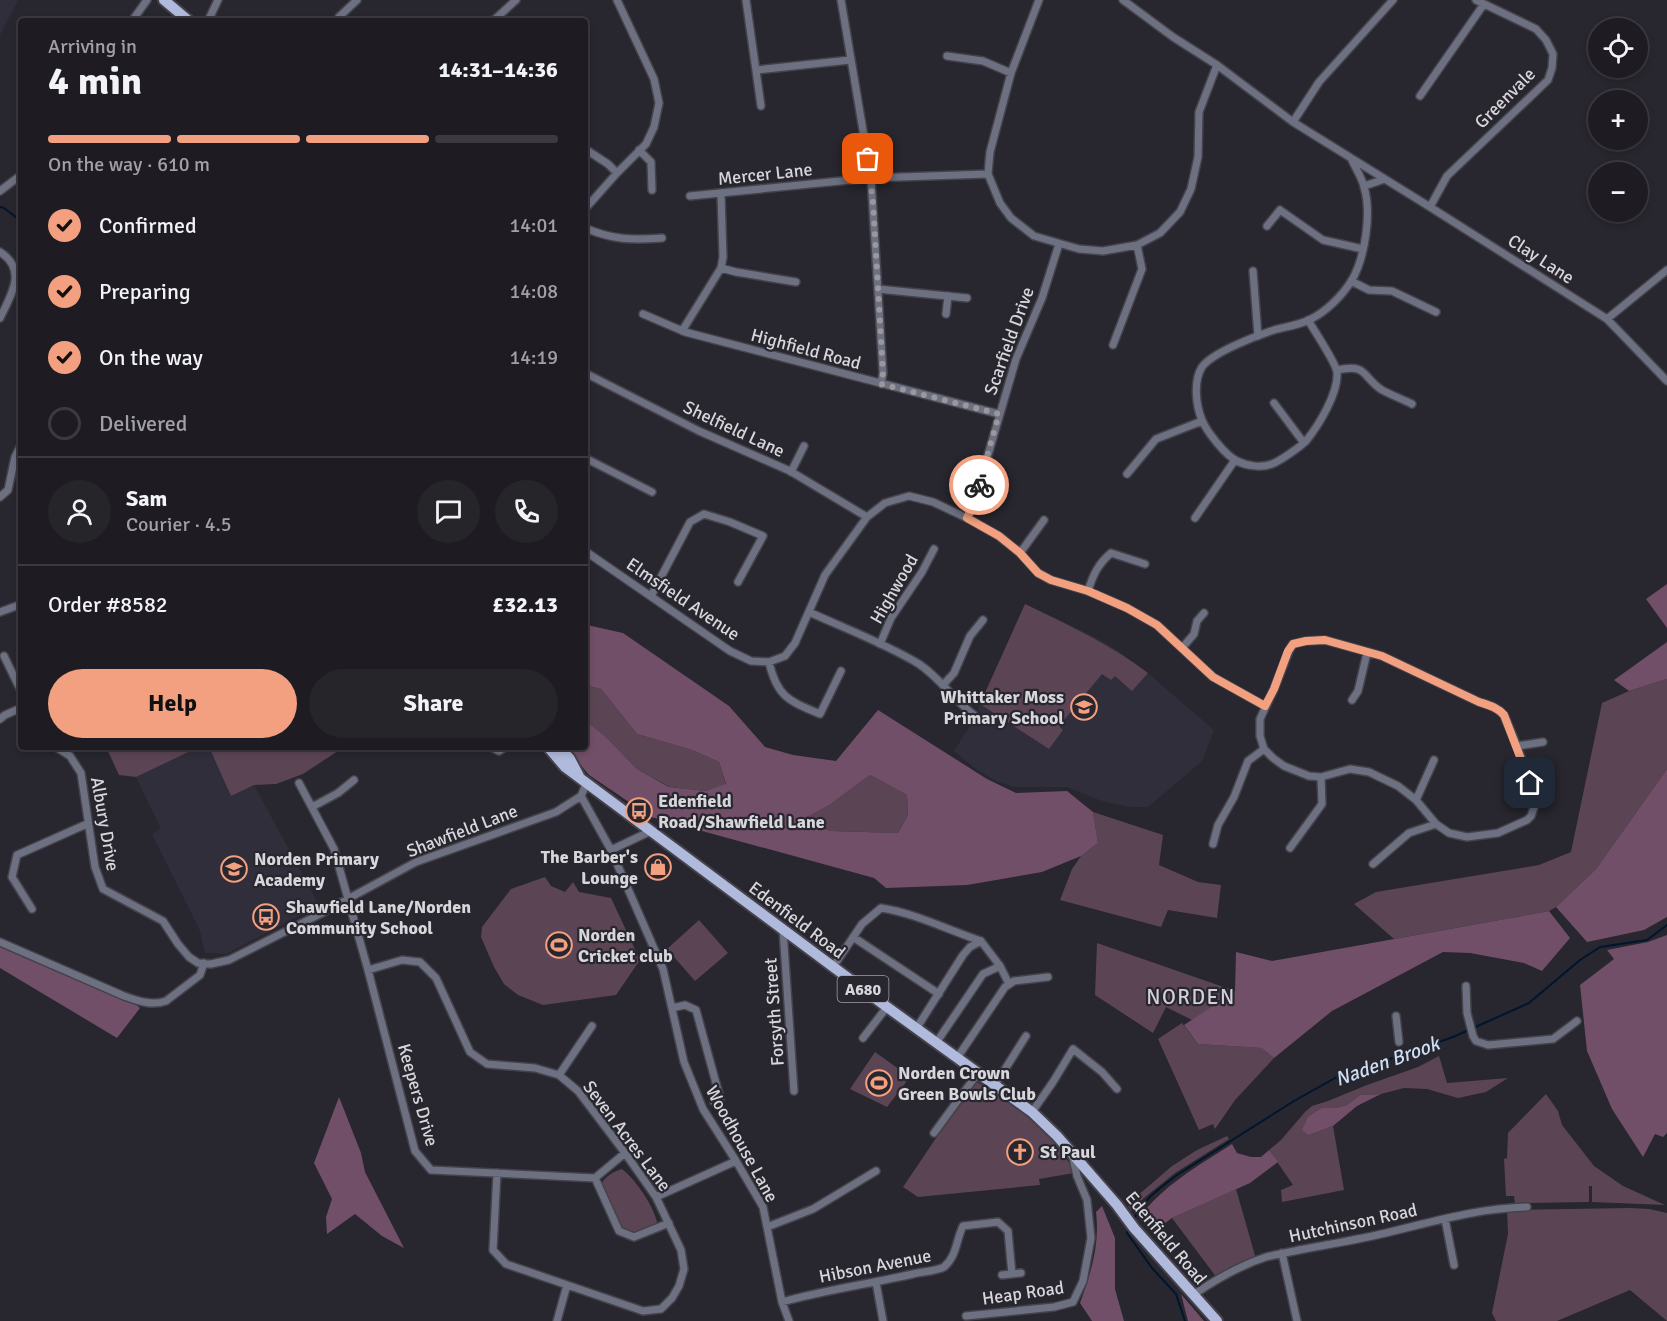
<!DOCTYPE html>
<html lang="en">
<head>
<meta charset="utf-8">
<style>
  :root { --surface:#1e1c22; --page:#26252a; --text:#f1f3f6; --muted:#a1a1a5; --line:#3c3a40; --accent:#f2a07f }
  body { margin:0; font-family:Signika,sans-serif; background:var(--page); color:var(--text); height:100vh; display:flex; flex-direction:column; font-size:22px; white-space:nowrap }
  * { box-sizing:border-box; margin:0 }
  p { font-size:20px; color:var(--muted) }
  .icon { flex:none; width:33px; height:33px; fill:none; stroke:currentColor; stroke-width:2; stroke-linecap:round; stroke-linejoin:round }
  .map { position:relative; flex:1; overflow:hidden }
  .details { position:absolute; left:18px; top:18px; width:570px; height:732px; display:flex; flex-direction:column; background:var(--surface); border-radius:6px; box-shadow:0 3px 9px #0003,0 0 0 2px var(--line) }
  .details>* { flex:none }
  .controls { position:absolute; left:1588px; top:18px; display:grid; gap:12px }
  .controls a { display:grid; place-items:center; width:60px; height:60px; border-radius:50%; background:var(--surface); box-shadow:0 3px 9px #0003,0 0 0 2px var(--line); font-size:30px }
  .pin { position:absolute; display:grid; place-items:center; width:51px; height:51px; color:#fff; margin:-26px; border-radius:12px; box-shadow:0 3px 9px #0006 }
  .courier { position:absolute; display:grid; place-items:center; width:60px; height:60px; margin:-30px; border:4px solid #f2a07f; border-radius:50%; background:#fff; color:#222; box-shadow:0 2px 8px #0007 }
  .headline em { font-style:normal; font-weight:800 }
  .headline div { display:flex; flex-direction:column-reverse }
  .headline { display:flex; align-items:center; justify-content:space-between; height:102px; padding:0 30px }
  h1 { font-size:39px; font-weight:800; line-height:45px }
  .bar { display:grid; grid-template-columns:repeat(4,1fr); gap:9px 6px; align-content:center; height:72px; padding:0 30px }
  .bar i { height:8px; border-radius:4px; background:var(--line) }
  .bar .active { background:var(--accent) }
  .bar p { grid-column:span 4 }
  .line { display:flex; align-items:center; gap:15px; padding:0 30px; border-top:2px solid var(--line) }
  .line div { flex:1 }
  .round { display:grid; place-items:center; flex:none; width:63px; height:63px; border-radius:32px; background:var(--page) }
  ol { padding:0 30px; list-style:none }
  li { display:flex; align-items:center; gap:18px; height:66px }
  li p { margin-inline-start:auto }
  li .icon { padding:6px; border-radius:50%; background:var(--accent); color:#111; stroke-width:4 }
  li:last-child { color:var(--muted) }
  li i { width:33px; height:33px; border:3px solid var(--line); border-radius:50% }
  .primary-button { display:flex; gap:12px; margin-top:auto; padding:12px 30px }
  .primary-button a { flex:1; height:69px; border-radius:36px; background:var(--accent); color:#111; font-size:24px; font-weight:800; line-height:69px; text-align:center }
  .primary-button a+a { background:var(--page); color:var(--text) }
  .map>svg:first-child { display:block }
  .built { fill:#312e3b }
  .green { fill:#5b4554 }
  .forest { fill:#724f68; fill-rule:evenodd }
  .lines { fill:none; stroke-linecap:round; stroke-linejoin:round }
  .stream { stroke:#00152e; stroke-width:2 }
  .street-casing { stroke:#44424a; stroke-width:10 }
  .primary-casing { stroke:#44424a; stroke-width:14 }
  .street { stroke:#6c7081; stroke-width:7 }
  .primary { stroke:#b0badc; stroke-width:10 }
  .done { stroke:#9a989e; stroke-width:6; stroke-dasharray:0 10.8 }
  .route { stroke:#f2a07f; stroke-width:8 }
  .labels { text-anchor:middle; stroke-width:4.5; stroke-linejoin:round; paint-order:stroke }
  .shield { fill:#28262e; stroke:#a2a1a7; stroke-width:1.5 }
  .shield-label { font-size:16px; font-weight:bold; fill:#d7d6db }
  .street-label { font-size:18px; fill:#d7d6db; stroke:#28262e }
  .poi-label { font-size:18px; font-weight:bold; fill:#d7d6db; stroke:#28262e; text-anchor:start }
  .water-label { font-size:20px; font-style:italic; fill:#ccdff4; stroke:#28262e }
  .quarter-label { font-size:21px; letter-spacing:1.5px; fill:#d1cfda; stroke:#28262e }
</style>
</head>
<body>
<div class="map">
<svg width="1667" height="1321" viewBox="0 0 1667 1321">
  <rect width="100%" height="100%" fill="#28262e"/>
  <path class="built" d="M0 0H18L0 35Z
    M1025 604 1091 635 1114 648 1148 673 1214 730 1202 761 1148 807H1130L1115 804 1102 801 1067 787H1014L996 781 980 772 954 751 971 724 976 726 982 714 978 710 980 704Z
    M199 747H209L231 796 254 785 318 903 301 915 226 954 205 953 200 931 152 834 161 829 136 777Z"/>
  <path class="green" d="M1025 604C1068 625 1110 644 1148 673L1132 691 1115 676 1111 680 1102 674 1059 726 1063 730 1049 749 980 704Z
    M1667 679V769L1596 869 1556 907 1549 911 1394 939 1354 904 1376 892 1539 865 1571 852 1602 703 1629 691Z
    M585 685 601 689 637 734 692 750 719 762 726 785 706 791 670 787 637 769 606 737 585 720Z
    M106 747H199L136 777 119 775Z
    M209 747H344L303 774 276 784 254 785 231 796Z
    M870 775 907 795 908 815 898 833 832 831 796 822 828 806Z
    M1093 812 1163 835 1159 865 1198 882 1221 885 1217 918 1168 910 1161 927 1060 900 1072 869 1081 856 1098 843Z
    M545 877 551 886 565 892 573 882 579 892 611 898 640 960 616 995 543 1005 518 995 504 984 494 967 481 937 482 927 511 889Z
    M699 920 728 953 695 981 667 949Z
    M1097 943 1235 991 1192 1020 1166 1007 1153 1033 1095 995Z
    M1182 1023 1198 1044 1263 1048 1274 1058 1235 1100 1215 1129 1213 1124 1199 1130 1158 1039Z
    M875 1052 910 1077 887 1107 850 1089Z
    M1439 1056 1447 1083 1508 1078 1486 1092 1458 1098 1427 1089 1404 1088 1381 1094 1360 1095 1347 1105 1336 1108H1322L1309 1135 1333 1126 1344 1190 1282 1202 1281 1190 1293 1185 1269 1150 1281 1140 1305 1112 1312 1106 1328 1101 1367 1085 1418 1067Z
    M977 1082C1012 1104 1058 1135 1074 1173L1039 1179 1040 1185 918 1197 903 1187 934 1141Z
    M1546 1094 1558 1111 1562 1125 1594 1166 1623 1186 1665 1205 1592 1202V1186H1589V1202L1515 1203 1514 1196H1506L1504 1159 1507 1158 1508 1133Z
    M1227 1136 1229 1139 1175 1173 1144 1198 1131 1211 1128 1206 1129 1203 1172 1166 1197 1150Z
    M622 1169C636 1180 653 1205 657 1222L655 1226 633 1236 620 1231 601 1185C604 1177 614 1171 622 1169Z
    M1236 1189 1256 1259 1217 1278 1172 1218Z
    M1630 1208 1649 1209 1667 1213V1321L1630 1290 1557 1321H1496L1492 1313 1508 1234 1507 1210Z"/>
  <path class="forest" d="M1667 584V628L1646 599Z
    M585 623 587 625 623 633 729 706 765 747 793 755 836 761 878 710 987 779 1016 793 1067 791 1093 812 1098 843 1081 856 1042 872 967 885 886 888 874 878 651 817 589 775 566 747H585V720L606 737 637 769 669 787 706 791 726 784 719 762 692 750 637 734 601 689 585 685ZM870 775 907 795 908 815 898 833 832 831 797 822 828 806Z
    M1667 642V679L1629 691 1614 680Z
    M1667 769V917L1644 930 1587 942 1556 907 1596 869Z
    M1549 911 1570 938 1542 971 1524 963 1470 953 1443 952 1332 1011 1274 1058 1262 1048 1198 1044 1184 1025 1235 991 1236 952 1272 961Z
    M1667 935V1133L1663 1137 1655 1134 1643 1157 1612 1109 1587 1051 1580 985 1614 959 1607 950 1648 942Z
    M0 945 133 1002 140 1008 117 1038 0 968Z
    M1381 1094 1357 1106 1333 1126 1309 1135 1302 1130 1308 1117 1322 1108H1336L1347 1105 1360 1095Z
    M339 1097 361 1153 365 1172 404 1248 382 1236 355 1214 327 1234 326 1217 332 1199 314 1163Z
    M1232 1144 1237 1153 1251 1157H1261L1269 1150 1278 1162 1250 1183 1172 1218 1157 1229 1151 1230 1139 1218C1162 1186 1199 1165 1232 1144Z
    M1102 1206 1115 1238V1289L1124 1321H1092L1080 1303C1091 1273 1100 1244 1096 1212Z
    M1181 1294 1204 1321H1188Z"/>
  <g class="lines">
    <path class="stream" d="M0 207 4 208 21 221
      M1133 1221C1144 1199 1157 1190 1177 1175L1294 1101 1335 1078 1453 1037 1529 1003 1580 960 1600 947 1647 940 1667 925
      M1129 1229 1127 1233 1152 1268 1176 1294 1185 1321"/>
    <g class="street-casing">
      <path id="street" d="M746 0 761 106
        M841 0 871 178 883 373 881 384
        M1039 0 1011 73 990 152 988 174 1000 203 1011 218 1034 236 1079 249 1103 251 1137 245 1160 233 1180 212 1191 189 1198 157 1199 112 1217 65
        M1123 0 1173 37 1217 65 1293 122 1430 207 1607 319 1667 381
        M132 21 147 0
        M208 21 218 0
        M337 21 339 17 357 0
        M493 21 516 0
        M947 56 983 61 1011 73
        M756 70 850 60
        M1420 96 1484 4
        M1293 122 1319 82 1393 0
        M585 149 608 164 617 173
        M639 150 651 162 652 190
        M1364 186 1385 179
        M0 191 21 175
        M690 196 871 178 988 174
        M1430 207 1447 176 1548 80 1552 68 1553 54 1546 40 1536 29 1476 0
        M585 209 617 173 646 144 654 127 659 103 654 79 617 0
        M1267 226 1280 210 1323 240 1363 249
        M585 228C613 240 631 240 662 238
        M0 252C28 270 11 295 0 318
        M721 268 736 272 796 282
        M1253 271 1258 336
        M1351 281 1369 290 1392 291 1436 312
        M878 289 967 298
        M643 314 685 332 999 414
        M946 314 948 296
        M1607 319 1667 270
        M1308 320C1314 330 1336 363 1337 372 1339 392 1319 425 1306 441 1300 447 1280 461 1272 464 1261 468 1247 466 1237 461 1225 455 1207 432 1202 420 1196 406 1193 381 1202 367 1213 352 1256 336 1274 330 1285 327 1299 325 1309 320 1326 312 1342 296 1352 280 1365 257 1372 213 1364 187 1362 177 1355 168 1351 158
        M682 331 721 268 723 257 721 194
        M1113 345 1142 269 1137 245
        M1337 370C1368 363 1362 377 1382 390 1391 395 1402 399 1412 404
        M585 373 699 431 790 471 867 517
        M1274 403 1304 443
        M585 458 652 492
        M791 472 804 446
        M1127 474 1156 439 1202 421
        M0 497 8 490 15 457 21 445
        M967 518 974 503 1016 359 1042 298 1059 244
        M1195 518 1235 460
        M585 551 730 651 751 661 769 662 785 656 795 643 825 575 867 517 885 503 909 496 933 502 967 518 999 536 1020 553 1038 573 1051 580 1088 591 1127 608 1157 625 1213 677 1265 706
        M1020 553 1044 520
        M1088 591C1093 575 1098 564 1111 553L1145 564
        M651 596 690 522 704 514 730 522 763 536 738 582
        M0 612 19 605 21 606
        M809 612C844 628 886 644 919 664 940 678 954 700 974 715
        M1325 640 1382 656 1479 702C1489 705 1497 707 1504 715L1517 746 1536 802 1531 816 1527 820 1498 833 1467 837 1449 833 1436 824 1416 800 1398 786 1369 772 1350 769 1321 777 1309 776 1284 766 1273 758 1264 749 1260 736V719L1274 689 1289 651 1293 644 1306 641Z
        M880 644 891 618 922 572 934 549
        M1182 648 1194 634 1197 621 1204 613
        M4 656 21 691
        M769 662C777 697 789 701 820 714L841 671
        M943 685 954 673 970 636 983 620
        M1352 700 1358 691 1367 653
        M0 719 5 715 21 708
        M1517 746 1543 742
        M56 747 70 756 81 773 95 867 103 889 163 921 178 944 189 957 198 963 211 964 229 960 320 914 416 862 556 812 581 796 587 782
        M491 747 499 751 505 747
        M299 783 334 849 368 970 415 1151 431 1170 595 1178 625 1153
        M581 796 611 850 663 969 684 1062 703 1109 736 1161 763 1207 782 1302 789 1321
        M1416 800 1434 760
        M312 807 338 793 354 780
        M1213 844 1218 825 1234 797 1248 761 1264 749
        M1290 848 1322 804 1321 777
        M611 850 651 831
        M1373 864 1409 833 1436 824
        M32 909 12 877 17 855 89 823
        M783 930 794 1091
        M853 937 939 994
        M981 941 1000 966 1009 984
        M0 942 124 996C138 1001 152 1006 166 1001L200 975 204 963
        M833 967 862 924 881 908C915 913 948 930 981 941
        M368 970 402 960 420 962 436 978 470 1052 487 1064 535 1068 559 1075 578 1091 625 1153 656 1197 681 1250 684 1269 679 1286 672 1298 661 1309 643 1311 506 1264 493 1250 497 1173
        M1466 986 1467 1013 1473 1036 1476 1041 1488 1045 1553 1039 1577 1021
        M672 1008 685 1005 696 1010 719 1094 720 1099 714 1102
        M1396 1016 1399 1042
        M916 1029 963 955 970 947 981 941
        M863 1038 887 1007
        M936 1043 983 974 1000 966
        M957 1058 1005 987 1014 981 1048 977
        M559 1075 592 1026
        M995 1085 1026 1036
        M1032 1112 1053 1082 1073 1049 1102 1072 1117 1089
        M934 1133 978 1073
        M595 1178 619 1231 634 1237 669 1223
        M656 1197 736 1161
        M1445 1219 1454 1265
        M767 1227 813 1209 876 1171
        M1282 1253 1297 1321
        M1002 1275 1021 1273
        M876 1282 883 1321
        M1193 1295C1215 1280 1241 1265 1266 1257 1304 1248 1343 1243 1381 1234 1429 1223 1477 1208 1527 1207
        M782 1302C825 1290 869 1284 913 1274 920 1272 938 1271 944 1267 957 1256 956 1240 963 1226L998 1222 1008 1231 1012 1274
        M966 1316 1054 1307 1073 1302 1083 1281 1091 1238 1087 1200 1077 1176 1073 1158
        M557 1321 567 1285"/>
    </g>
    <g class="primary-casing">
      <path id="primary" d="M164 0 189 21
        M548 747 565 767 887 1007 1032 1112 1057 1136 1117 1205 1134 1228 1217 1321
        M559 747 570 759 579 776"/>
    </g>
    <use href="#street" class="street"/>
    <use href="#primary" class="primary"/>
  </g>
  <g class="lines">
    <path class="done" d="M868 159 873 203 883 373 881 384 999 414 979 485"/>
    <path class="route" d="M979 485 974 503 967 518 999 536 1020 553 1038 573 1051 580 1088 591 1127 608 1157 625 1213 677 1265 706 1274 689 1288 651 1293 644 1306 641 1325 640 1382 656 1479 702C1488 705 1497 707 1504 715L1530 783"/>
  </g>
  <defs>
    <g id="school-ring" transform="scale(1.35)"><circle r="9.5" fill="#28262e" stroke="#f2a07f" stroke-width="1.5"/><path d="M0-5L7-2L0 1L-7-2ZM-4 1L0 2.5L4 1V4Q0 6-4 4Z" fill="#f2a07f"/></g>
    <g id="bus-ring" transform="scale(1.35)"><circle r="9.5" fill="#28262e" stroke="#f2a07f" stroke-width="1.5"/><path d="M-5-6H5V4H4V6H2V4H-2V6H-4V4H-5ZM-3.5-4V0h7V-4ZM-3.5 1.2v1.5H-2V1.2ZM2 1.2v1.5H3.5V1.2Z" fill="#f2a07f"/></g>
    <g id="shop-ring" transform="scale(1.35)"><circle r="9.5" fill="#28262e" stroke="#f2a07f" stroke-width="1.5"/><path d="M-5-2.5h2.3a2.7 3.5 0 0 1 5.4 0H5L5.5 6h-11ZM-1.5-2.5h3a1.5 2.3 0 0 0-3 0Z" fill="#f2a07f"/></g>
    <g id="stadium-ring" transform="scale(1.35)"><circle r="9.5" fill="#28262e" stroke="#f2a07f" stroke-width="1.5"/><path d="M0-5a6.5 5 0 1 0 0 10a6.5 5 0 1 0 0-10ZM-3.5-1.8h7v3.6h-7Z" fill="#f2a07f"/></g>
    <g id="church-ring" transform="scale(1.35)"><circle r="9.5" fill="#28262e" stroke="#f2a07f" stroke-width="1.5"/><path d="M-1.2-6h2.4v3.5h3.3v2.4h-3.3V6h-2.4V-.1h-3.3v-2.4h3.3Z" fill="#f2a07f"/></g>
  </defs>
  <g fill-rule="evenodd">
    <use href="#school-ring" x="1084" y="707"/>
    <use href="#bus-ring" x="639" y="811"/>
    <use href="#shop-ring" x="658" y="867"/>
    <use href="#school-ring" x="234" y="869"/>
    <use href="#bus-ring" x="266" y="917"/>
    <use href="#stadium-ring" x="559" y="945"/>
    <use href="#stadium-ring" x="879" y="1083"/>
    <use href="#church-ring" x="1020" y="1152"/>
  </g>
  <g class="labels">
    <rect class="shield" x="837.5" y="976" width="51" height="26" rx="4.5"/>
    <g class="shield-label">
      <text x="863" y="995">A680</text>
    </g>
    <g class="street-label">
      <text transform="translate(1505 98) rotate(-45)" y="6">Greenvale</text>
      <text transform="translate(765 174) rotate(-6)" y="6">Mercer Lane</text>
      <text transform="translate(1541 259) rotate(33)" y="6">Clay Lane</text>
      <text transform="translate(1009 341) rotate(-70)" y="6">Scarfield Drive</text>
      <text transform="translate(806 349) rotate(15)" y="6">Highfield Road</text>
      <text transform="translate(734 429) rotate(25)" y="6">Shelfield Lane</text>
      <text transform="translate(894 589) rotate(-60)" y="6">Highwood</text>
      <text transform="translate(683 599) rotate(34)" y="6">Elmsfield Avenue</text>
      <text transform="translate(105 824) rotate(80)" y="6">Albury Drive</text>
      <text transform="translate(462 831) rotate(-21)" y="6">Shawfield Lane</text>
      <text transform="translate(797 920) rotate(37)" y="6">Edenfield Road</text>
      <text transform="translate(774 1012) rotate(-94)" y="6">Forsyth Street</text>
      <text transform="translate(418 1095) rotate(74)" y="6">Keepers Drive</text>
      <text transform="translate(627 1136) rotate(53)" y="6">Seven Acres Lane</text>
      <text transform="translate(742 1144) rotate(61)" y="6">Woodhouse Lane</text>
      <text transform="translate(1353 1223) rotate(-12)" y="6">Hutchinson Road</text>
      <text transform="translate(1166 1238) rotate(50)" y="6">Edenfield Road</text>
      <text transform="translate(875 1266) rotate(-11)" y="6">Hibson Avenue</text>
      <text transform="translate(1023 1293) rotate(-8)" y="6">Heap Road</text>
    </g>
    <g class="poi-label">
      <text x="1064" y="703" text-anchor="end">Whittaker Moss<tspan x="1064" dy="21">Primary School</tspan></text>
      <text x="658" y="807">Edenfield<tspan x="658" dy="21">Road/Shawfield Lane</tspan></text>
      <text x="638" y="863" text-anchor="end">The Barber's<tspan x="638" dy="21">Lounge</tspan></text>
      <text x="254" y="865">Norden Primary<tspan x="254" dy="21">Academy</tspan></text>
      <text x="286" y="913">Shawfield Lane/Norden<tspan x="286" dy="21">Community School</tspan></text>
      <text x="578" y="941">Norden<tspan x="578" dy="21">Cricket club</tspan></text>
      <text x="898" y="1079">Norden Crown<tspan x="898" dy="21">Green Bowls Club</tspan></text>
      <text x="1040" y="1158">St Paul</text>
    </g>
    <g class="water-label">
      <text transform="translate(1387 1061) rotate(-20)" y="7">Naden Brook</text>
    </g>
    <g class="quarter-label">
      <text x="1191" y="1004">NORDEN</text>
    </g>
  </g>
</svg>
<div class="controls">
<a><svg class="icon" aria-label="locate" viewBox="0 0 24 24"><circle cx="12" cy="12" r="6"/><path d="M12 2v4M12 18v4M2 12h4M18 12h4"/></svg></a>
<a>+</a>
<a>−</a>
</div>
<div class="pin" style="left:868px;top:159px;background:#ea580c"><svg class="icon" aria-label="bag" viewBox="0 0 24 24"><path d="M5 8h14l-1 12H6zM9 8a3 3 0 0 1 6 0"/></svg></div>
<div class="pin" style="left:1530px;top:783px;background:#1f2937"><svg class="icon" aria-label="home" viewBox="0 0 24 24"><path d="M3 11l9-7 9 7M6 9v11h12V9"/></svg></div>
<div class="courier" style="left:979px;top:485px"><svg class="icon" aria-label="bike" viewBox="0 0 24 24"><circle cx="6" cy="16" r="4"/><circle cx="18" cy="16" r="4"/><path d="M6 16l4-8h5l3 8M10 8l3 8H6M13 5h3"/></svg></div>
<section class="details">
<div class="headline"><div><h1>4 min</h1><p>Arriving in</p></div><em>14:31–14:36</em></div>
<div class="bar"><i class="active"></i><i class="active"></i><i class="active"></i><i></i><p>On the way · 610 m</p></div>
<ol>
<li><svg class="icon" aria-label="check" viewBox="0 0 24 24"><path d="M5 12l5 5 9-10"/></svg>Confirmed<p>14:01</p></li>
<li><svg class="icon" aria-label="check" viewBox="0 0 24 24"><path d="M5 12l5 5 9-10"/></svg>Preparing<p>14:08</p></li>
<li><svg class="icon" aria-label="check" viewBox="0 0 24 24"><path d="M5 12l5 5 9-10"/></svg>On the way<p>14:19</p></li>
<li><i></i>Delivered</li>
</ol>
<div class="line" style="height:108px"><a class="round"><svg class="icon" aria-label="person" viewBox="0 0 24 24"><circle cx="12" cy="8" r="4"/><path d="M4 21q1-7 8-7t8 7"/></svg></a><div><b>Sam</b><p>Courier · 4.5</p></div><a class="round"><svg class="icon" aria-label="chat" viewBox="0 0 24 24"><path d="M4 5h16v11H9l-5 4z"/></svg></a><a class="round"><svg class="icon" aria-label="phone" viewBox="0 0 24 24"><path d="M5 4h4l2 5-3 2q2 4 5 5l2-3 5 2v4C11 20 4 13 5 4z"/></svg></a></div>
<div class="line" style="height:78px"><div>Order #8582</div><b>£32.13</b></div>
<div class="primary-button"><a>Help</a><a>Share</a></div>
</section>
</div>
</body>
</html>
